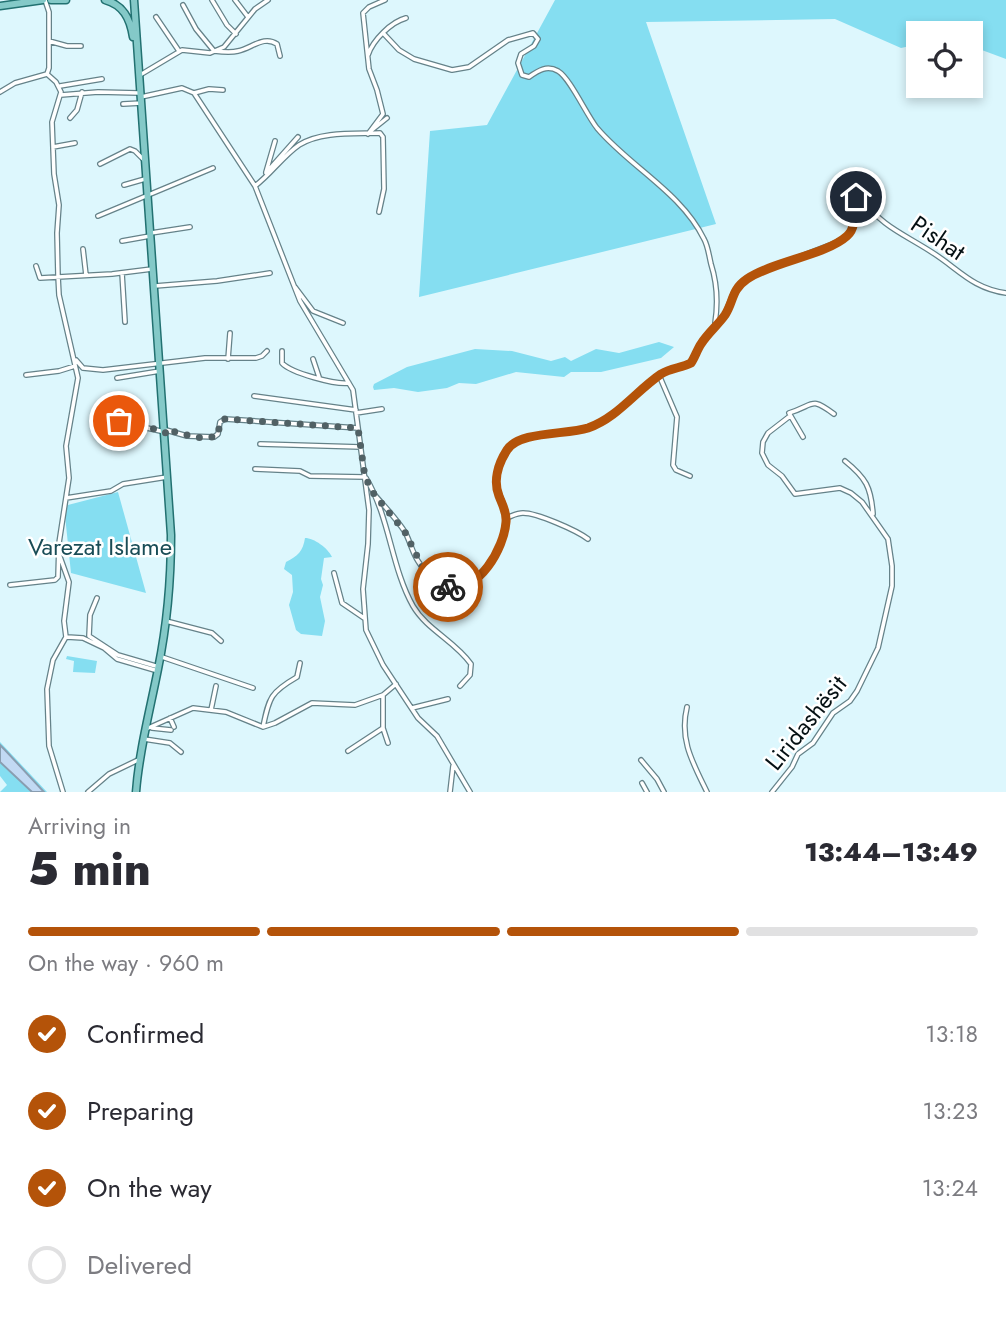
<!DOCTYPE html>
<html lang="en">
<head>
<meta charset="utf-8">
<style>
  :root { --surface:#fff; --page:#f7f7f7; --text:#2b2b33; --muted:#7c7c81; --line:#e1e1e2; --accent:#b45309 }
  body { margin:0; font-family:Jost,sans-serif; background:var(--page); color:var(--text); height:100vh; display:flex; flex-direction:column; font-size:26px; white-space:nowrap }
  * { box-sizing:border-box; margin:0 }
  p { font-size:23px; color:var(--muted) }
  .icon { flex:none; width:38px; height:38px; fill:none; stroke:currentColor; stroke-width:2; stroke-linecap:round; stroke-linejoin:round }
  .map { position:relative; height:792px; overflow:hidden }
  .panel { display:flex; flex-direction:column; background:var(--surface); flex:1 }
  .panel>* { flex:none }
  .tools { position:absolute; left:906px; top:21px; display:grid; gap:14px }
  .tools a { display:grid; place-items:center; width:77px; height:77px; border-radius:0px; background:var(--surface); box-shadow:0 4px 10px #0003; font-size:35px }
  .pin { position:absolute; display:grid; place-items:center; width:60px; height:60px; color:#fff; margin:-30px; border:4px solid #fff; border-radius:50%; box-shadow:0 2px 7px #0007 }
  .courier { position:absolute; display:grid; place-items:center; width:70px; height:70px; margin:-35px; border:5px solid #b45309; border-radius:50%; background:#fff; color:#222; box-shadow:0 2px 9px #0007 }
  .summary em { font-style:normal; font-weight:800 }
  .summary div { display:flex; flex-direction:column-reverse }
  .summary { display:flex; align-items:center; justify-content:space-between; height:119px; padding:0 28px }
  h1 { font-size:46px; font-weight:800; line-height:52px }
  .bar { display:grid; grid-template-columns:repeat(4,1fr); gap:10px 7px; align-content:center; height:84px; padding:0 28px }
  .bar i { height:9px; border-radius:5px; background:var(--line) }
  .bar .selected { background:var(--accent) }
  .bar p { grid-column:span 4 }
  ol { padding:0 28px; list-style:none }
  li { display:flex; align-items:center; gap:21px; height:77px }
  li p { margin-inline-start:auto }
  li .icon { padding:7px; border-radius:50%; background:var(--accent); color:#fff; stroke-width:4 }
  li:last-child { color:var(--muted) }
  li i { width:38px; height:38px; border:4px solid var(--line); border-radius:50% }
  .map>svg:first-child { display:block }
  .green { fill:#85def1 }
  .water { fill:#c2d9f3; stroke:#899db0; stroke-width:2 }
  .lines { fill:none; stroke-linecap:round; stroke-linejoin:round }
  .street-casing { stroke:#658289; stroke-width:6 }
  .primary-casing { stroke:#227171; stroke-width:9 }
  .street { stroke:#fff; stroke-width:3.5 }
  .primary { stroke:#84c9c8; stroke-width:6 }
  .done { stroke:#516165; stroke-width:7; stroke-dasharray:0 12.6 }
  .route { stroke:#b45309; stroke-width:9 }
  .labels { text-anchor:middle; stroke-width:5; stroke-linejoin:round; paint-order:stroke }
  .street-label { font-size:24px; fill:#051013; stroke:#fff }
  .park-label { font-size:24px; fill:#194c56; stroke:#fff }
</style>
</head>
<body>
<div class="map">
<svg width="1006" height="792" viewBox="0 0 1006 792">
  <rect width="100%" height="100%" fill="#ddf7fd"/>
  <path class="green" d="M555 0H1006V59L971 46V33H919V44L901 48 835 19 646 22 716 224 419 297 430 131 487 125Z
    M659 342 674 347 661 358 601 372H571L564 377 516 372 476 384 459 383 447 388 418 392 394 388 374 390 373 387 374 384 407 367 475 349 512 351 551 361 565 357 571 361 596 349 619 353Z
    M118 492 146 593 71 573 64 506Z
    M305 538C314 538 328 548 332 557L324 558 321 579 323 585 320 597 325 621 322 636 301 634 296 630 289 605 293 592 292 575 284 569 286 562C298 556 303 551 305 538Z
    M67 656 97 661 95 673 73 672 74 661 66 659Z
    M0 742 47 792H0L7 785 0 776Z"/>
  <path class="water" d="M0 745 5 750 44 792H32L0 762Z"/>
  <g class="lines">
    <g class="street-casing">
      <path id="street" d="M45 0 49 12V68L47 74
        M212 0 227 25 236 34
        M235 0 248 17
        M183 5 196 29 214 51C222 52 231 53 238 51 252 48 264 35 277 44L280 56
        M156 17 179 51
        M384 34 399 50 414 59 452 70 469 67 508 40 533 33 538 39 534 46 521 54 518 63 522 75 529 77C539 70 547 65 558 71 570 78 586 114 597 128 630 167 681 192 704 239 708 246 709 256 711 264 717 283 718 304 715 323
        M49 41 67 46H81
        M368 55C373 40 391 22 406 18
        M140 75 182 50 210 53 224 47 255 9 268 0
        M60 86 102 79
        M0 92 15 83 47 74
        M194 93 209 89 223 90
        M61 95 98 92 139 93
        M141 97 182 88 194 93 255 186 300 301 353 390 369 510 368 544 363 589 366 630 383 665 418 718 437 736 470 792
        M123 104 142 103
        M70 118 77 110 82 92
        M372 130 387 118
        M368 134 383 114 377 90 369 69 363 13 369 7 385 0
        M53 147 75 143
        M100 164 130 149 135 151 145 161
        M266 172 275 141
        M266 173 298 137
        M124 185 145 179
        M255 186C271 174 283 156 299 145 321 131 355 134 380 133L383 137 384 189 379 212
        M98 216 213 168
        M151 233 190 227
        M122 241 150 236
        M83 249 86 275
        M36 266 40 278 112 274 152 269
        M122 273 125 322
        M155 286 217 281 270 273
        M295 287 313 311 343 323
        M282 351V363C291 373 336 385 349 383
        M228 359 230 333
        M313 359 319 377
        M76 360 83 368 103 370 205 358H256L262 356 267 351
        M26 375 59 371 75 366
        M659 375 677 417 673 465 676 470 690 476
        M117 378 160 371
        M254 396 356 410
        M356 413 382 409
        M96 420H117L122 426
        M96 430 138 426 165 432
        M166 430 187 436 214 437 218 434 220 422 225 419 358 428
        M803 437 789 413C815 405 810 396 834 414
        M260 444 361 447
        M845 461C866 478 871 487 873 514
        M255 469 300 471 310 476 365 477
        M366 478C390 518 391 567 413 606 427 630 455 641 471 664L470 675 460 686
        M374 494C384 506 396 518 405 532 410 541 412 552 418 561 431 583 457 599 478 577 491 563 506 540 506 520 507 497 489 492 500 464 503 457 506 450 511 445 526 431 567 435 588 428 617 418 637 391 661 374 671 368 681 367 690 363L701 343 725 314 734 292 742 283 760 272 835 243 847 236 854 224 852 203 856 196 861 198C883 227 900 232 930 251 958 268 971 288 1006 293
        M66 498 111 491 123 484 167 477
        M506 518C512 516 517 513 523 513 537 513 576 530 588 539
        M59 554 69 582 64 621 66 637 53 660 47 689 49 746 63 792
        M334 573 342 603 364 618
        M10 585 55 580 58 577 59 543 69 478 66 446 78 378 59 295 58 276 57 233 59 205 54 174 52 122 61 92 56 82 47 74
        M97 598 90 615 89 636 118 655 159 667
        M166 621 212 633 221 641
        M67 637 83 638 104 648 117 659 158 671
        M162 657 253 688
        M383 695V728L388 743
        M687 707C679 740 693 763 707 792
        M412 708 448 699
        M211 710 216 686
        M170 718 174 727
        M263 727C269 697 271 692 297 677L300 663
        M152 728 171 730
        M146 729 193 708 226 712 263 727 275 723 312 703 355 705 383 695 396 684
        M144 739 170 743 181 752
        M348 751 383 728
        M641 760 657 779 664 792
        M642 783 647 792
        M88 792 109 774 138 760
        M450 792 453 766
        M772 792 792 767 798 754 813 743 833 713 850 701 857 691 878 648 892 586V566L888 539 862 502 851 493 840 488 795 494 782 476 768 465 762 453 763 442 768 433 790 416"/>
    </g>
    <g class="primary-casing">
      <path id="primary" d="M51 0H66
        M105 0C123 5 130 18 133 37
        M134 0 171 535C171 580 167 625 158 669 150 710 139 751 136 792
        M0 6 43 0"/>
    </g>
    <use href="#street" class="street"/>
    <use href="#primary" class="primary"/>
  </g>
  <g class="lines">
    <path class="done" d="M119 421 122 426H145L166 433V430C182 432 201 443 218 435L220 422 225 419 358 428 365 477 374 494 405 532 424 570 437 582 448 587"/>
    <path class="route" d="M448 587C479 593 504 548 506 522 507 512 502 504 499 496 493 481 498 464 507 450 519 431 566 435 588 428 617 418 636 391 661 374 671 368 681 368 691 363 695 357 697 350 701 344 708 333 718 325 725 315 734 301 731 290 747 279 774 261 826 255 847 236 861 223 847 207 856 197"/>
  </g>
  <g class="labels">
    <g class="street-label">
      <text transform="translate(938 238) rotate(34)" y="8">Pishat</text>
      <text transform="translate(806 723) rotate(-51)" y="8">Liridashësit</text>
    </g>
    <g class="park-label">
      <text x="100" y="555">Varezat Islame</text>
    </g>
  </g>
</svg>
<div class="tools">
<a><svg class="icon" aria-label="locate" viewBox="0 0 24 24"><circle cx="12" cy="12" r="6"/><path d="M12 2v4M12 18v4M2 12h4M18 12h4"/></svg></a>
</div>
<div class="pin" style="left:119px;top:421px;background:#ea580c"><svg class="icon" aria-label="bag" viewBox="0 0 24 24"><path d="M5 8h14l-1 12H6zM9 8a3 3 0 0 1 6 0"/></svg></div>
<div class="pin" style="left:856px;top:197px;background:#1f2937"><svg class="icon" aria-label="home" viewBox="0 0 24 24"><path d="M3 11l9-7 9 7M6 9v11h12V9"/></svg></div>
<div class="courier" style="left:448px;top:587px"><svg class="icon" aria-label="bike" viewBox="0 0 24 24"><circle cx="6" cy="16" r="4"/><circle cx="18" cy="16" r="4"/><path d="M6 16l4-8h5l3 8M10 8l3 8H6M13 5h3"/></svg></div>
</div>
<section class="panel">
<div class="summary"><div><h1>5 min</h1><p>Arriving in</p></div><em>13:44–13:49</em></div>
<div class="bar"><i class="selected"></i><i class="selected"></i><i class="selected"></i><i></i><p>On the way · 960 m</p></div>
<ol>
<li><svg class="icon" aria-label="check" viewBox="0 0 24 24"><path d="M5 12l5 5 9-10"/></svg>Confirmed<p>13:18</p></li>
<li><svg class="icon" aria-label="check" viewBox="0 0 24 24"><path d="M5 12l5 5 9-10"/></svg>Preparing<p>13:23</p></li>
<li><svg class="icon" aria-label="check" viewBox="0 0 24 24"><path d="M5 12l5 5 9-10"/></svg>On the way<p>13:24</p></li>
<li><i></i>Delivered</li>
</ol>
</section>
</body>
</html>
